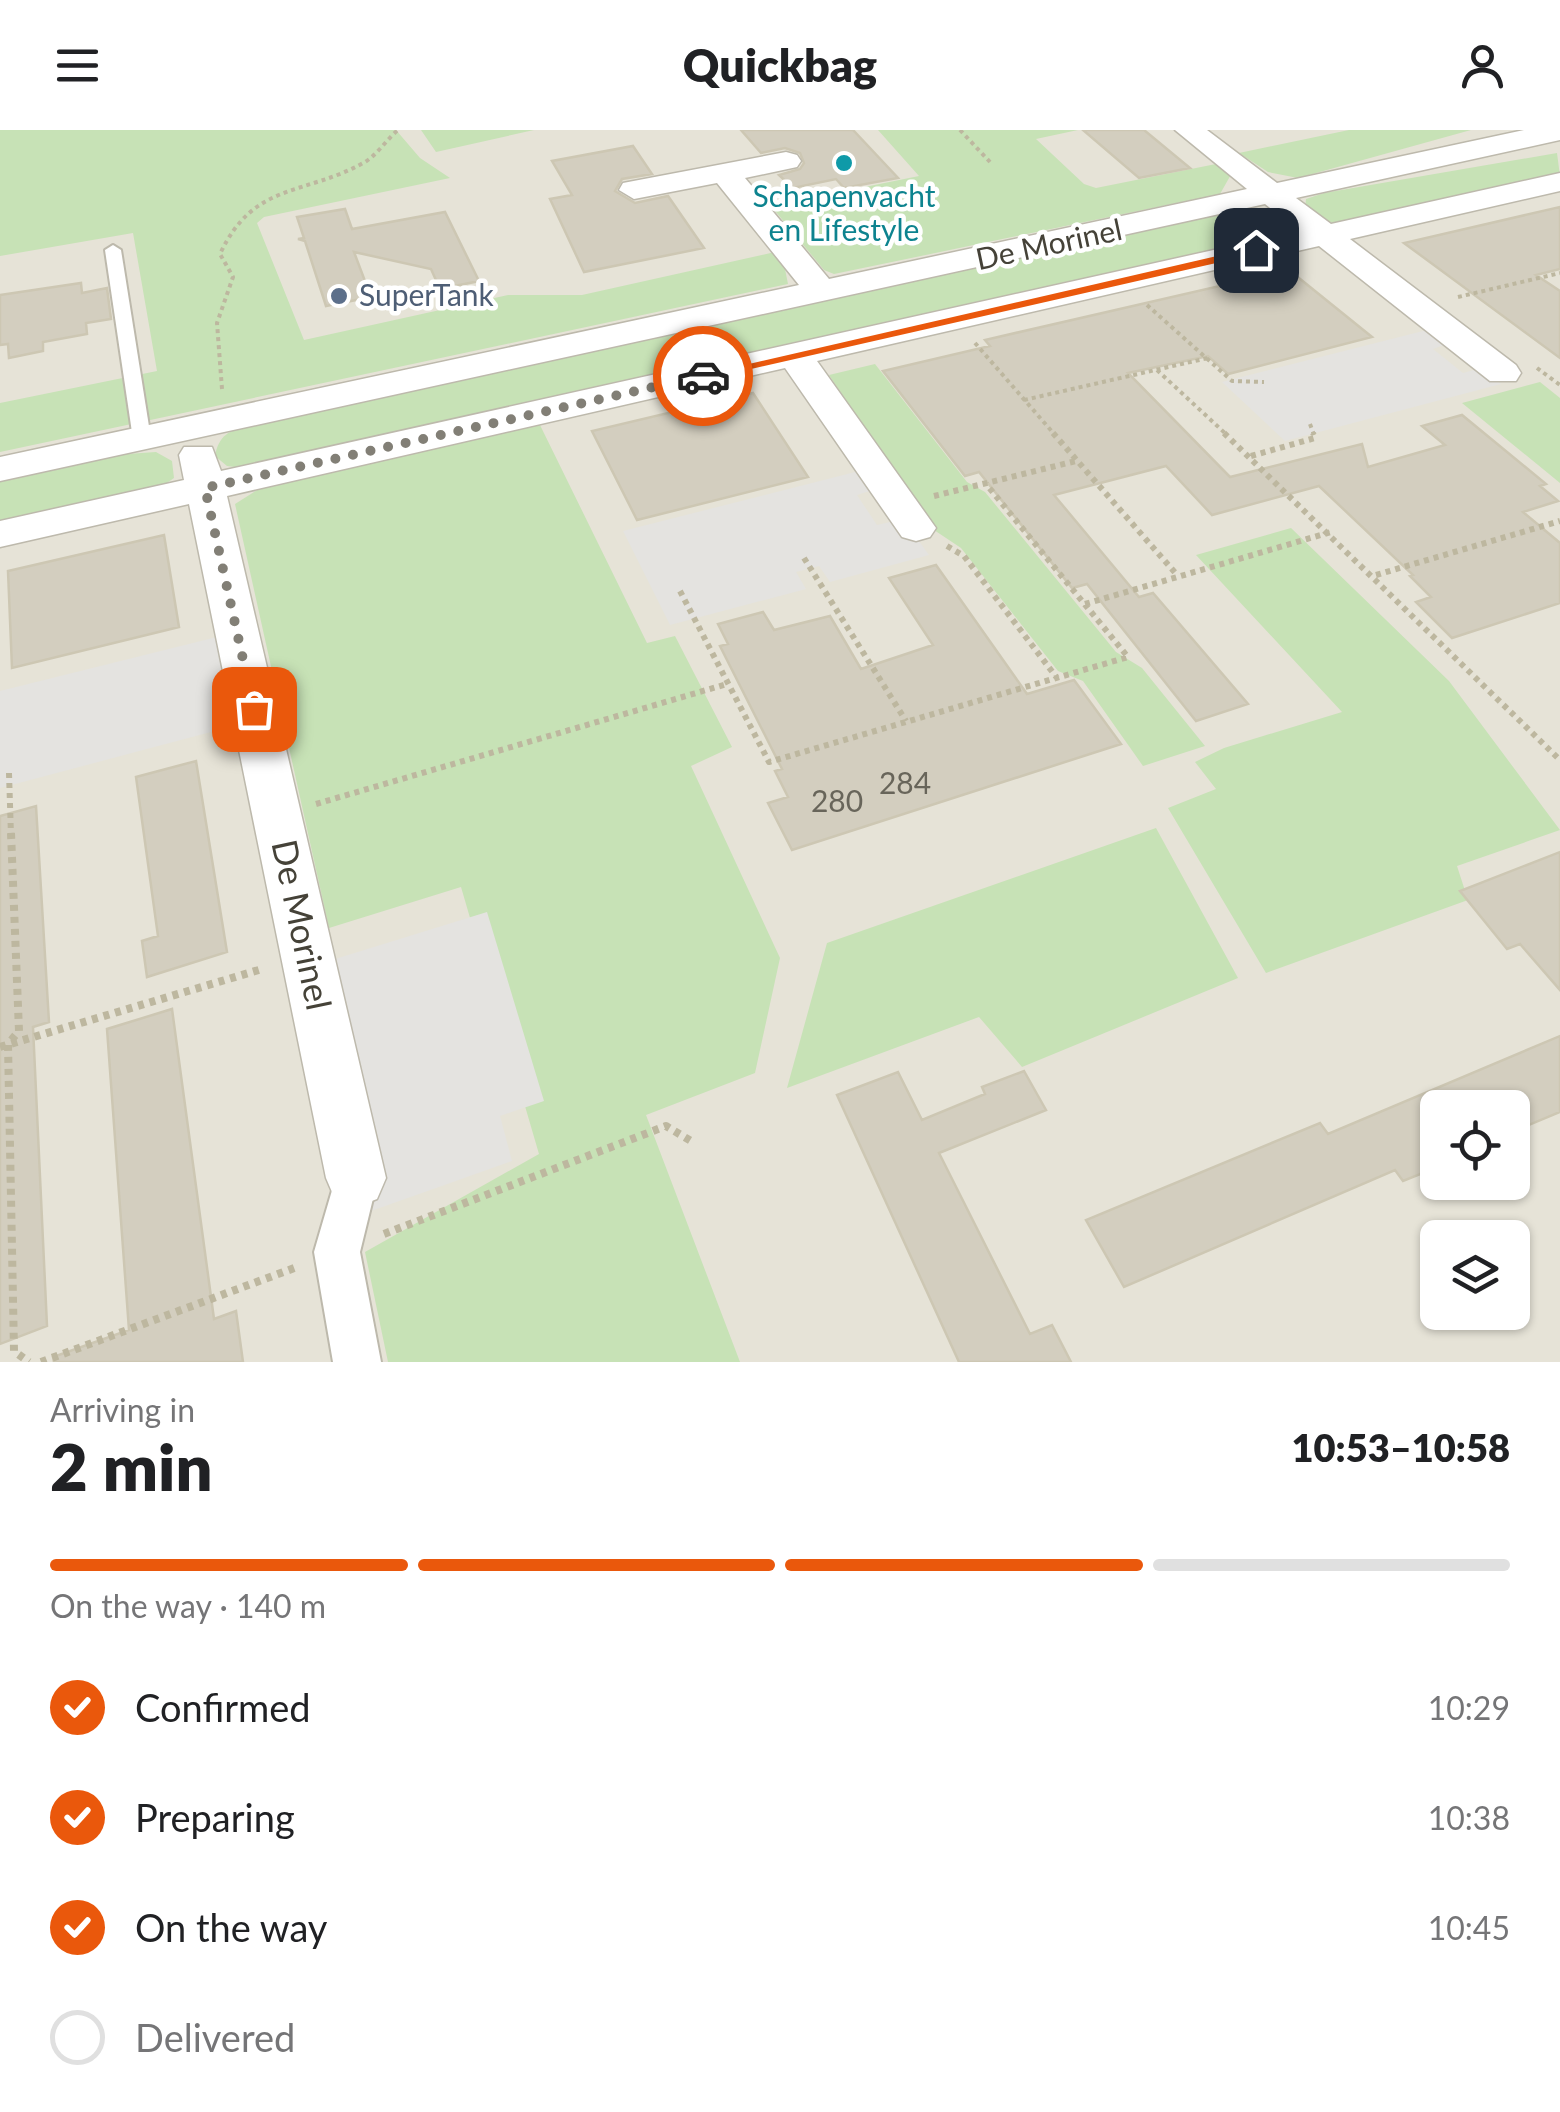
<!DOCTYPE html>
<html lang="en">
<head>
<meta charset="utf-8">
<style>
  :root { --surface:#fff; --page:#f2f2f2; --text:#202124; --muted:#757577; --line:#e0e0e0; --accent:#ea580c }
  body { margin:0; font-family:Lato,sans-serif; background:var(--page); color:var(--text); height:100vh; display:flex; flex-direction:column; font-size:38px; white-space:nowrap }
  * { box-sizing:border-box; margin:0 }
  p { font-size:32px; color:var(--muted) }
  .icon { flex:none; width:55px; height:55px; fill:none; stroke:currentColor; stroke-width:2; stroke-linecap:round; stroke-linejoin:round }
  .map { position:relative; height:1232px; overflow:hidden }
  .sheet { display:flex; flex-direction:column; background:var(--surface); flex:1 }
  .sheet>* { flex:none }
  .fabs { position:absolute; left:1420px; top:960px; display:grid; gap:20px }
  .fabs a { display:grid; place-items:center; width:110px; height:110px; border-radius:15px; background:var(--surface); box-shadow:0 2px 8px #0004; font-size:50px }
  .pin { position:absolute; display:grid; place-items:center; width:85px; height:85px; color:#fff; margin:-42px; border-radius:20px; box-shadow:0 5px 15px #0006 }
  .courier { position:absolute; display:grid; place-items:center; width:100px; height:100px; margin:-50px; border:8px solid #ea580c; border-radius:50%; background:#fff; color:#222; box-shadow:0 2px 12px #0007 }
  .headline em { font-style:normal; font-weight:800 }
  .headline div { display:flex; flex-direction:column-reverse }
  .headline { display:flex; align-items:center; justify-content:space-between; height:170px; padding:0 50px }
  h1 { font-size:65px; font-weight:800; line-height:75px }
  .bar { display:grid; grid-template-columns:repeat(4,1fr); gap:15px 10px; align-content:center; height:120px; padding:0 50px }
  .bar i { height:12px; border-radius:8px; background:var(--line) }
  .bar .selected { background:var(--accent) }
  .bar p { grid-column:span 4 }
  ol { padding:0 50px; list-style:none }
  li { display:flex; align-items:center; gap:30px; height:110px }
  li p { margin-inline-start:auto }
  li .icon { padding:10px; border-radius:50%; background:var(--accent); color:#fff; stroke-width:4 }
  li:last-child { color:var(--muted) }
  li i { width:55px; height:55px; border:5px solid var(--line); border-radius:50% }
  header { display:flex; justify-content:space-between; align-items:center; height:130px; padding:0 50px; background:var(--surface); font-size:45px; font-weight:800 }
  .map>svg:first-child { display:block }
  .residential { fill:#e6e3d7; fill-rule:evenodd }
  .green { fill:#c7e2b6 }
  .parking { fill:#e4e3e0 }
  .building { fill:#d3cebf; stroke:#cdc7b3; stroke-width:2.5 }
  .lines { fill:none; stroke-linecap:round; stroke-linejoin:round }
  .service-casing { stroke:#bdb9ac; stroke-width:4 }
  .pedestrian-casing { stroke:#bdb9ac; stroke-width:4 }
  .minor-casing { stroke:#bdb9ac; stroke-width:3 }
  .path-far2 { stroke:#bdb79f; stroke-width:4; stroke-dasharray:4 4; stroke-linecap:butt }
  .path-far1 { stroke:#bdb79f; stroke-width:6; stroke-dasharray:5 5; stroke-linecap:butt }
  .path { stroke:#bdb79f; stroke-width:8; stroke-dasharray:6 6; stroke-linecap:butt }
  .service { fill:#fff; fill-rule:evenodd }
  .pedestrian { fill:#fff; fill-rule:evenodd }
  .minor { fill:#fff; fill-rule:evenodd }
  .route { fill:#ea580c }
  .done { stroke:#827f76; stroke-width:10; stroke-dasharray:0 18 }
  .culture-dot { fill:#0f9aa8; stroke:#fff; stroke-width:4 }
  .service-dot { fill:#5c6f8a; stroke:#fff; stroke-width:4 }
  .labels { text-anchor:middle; stroke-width:9; stroke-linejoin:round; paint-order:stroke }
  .far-culture-label { font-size:30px; fill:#0d838f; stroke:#fff }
  .far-street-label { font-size:30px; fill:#454238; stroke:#fff }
  .far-service-label { font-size:30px; fill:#4e5e75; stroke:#fff; text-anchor:start }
  .number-label { font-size:30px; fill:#68655a }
  .street-label { font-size:35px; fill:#454238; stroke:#fff }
</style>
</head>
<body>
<header><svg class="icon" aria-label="menu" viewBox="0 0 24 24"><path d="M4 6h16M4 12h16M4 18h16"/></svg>Quickbag<svg class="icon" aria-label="person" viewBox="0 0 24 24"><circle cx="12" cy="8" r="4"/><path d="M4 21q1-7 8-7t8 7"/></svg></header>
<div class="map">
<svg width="1560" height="1232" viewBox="0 0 1560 1232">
  <rect width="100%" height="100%" fill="#f2f1e8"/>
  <path class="residential" d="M0 0H1560V1232H0ZM1438 978H1512V1052H1438ZM1438 1108H1512V1182H1438Z"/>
  <path class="green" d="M0 0H396L420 28 450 48 264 87 257 93 304 210 508 165H582L775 122 784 134 788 154 0 322V273L157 241 133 103 0 126Z
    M421 0H534L436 22Z
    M878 0H1078L1036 9 1084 54 1096 58 1221 33 1233 41 1220 64 834 144 824 140 771 76 919 46Z
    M1349 0H1471L1298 48 1268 42 1239 23Z
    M1557 23 1560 46 1337 95 1305 80 1306 69 1324 63Z
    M1235 81 1275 90 1286 102 1273 111 242 338 227 336 215 326C219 305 229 301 248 295Z
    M875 234 967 352 985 362 1116 522 1142 538 1205 616 1143 636 1083 551 1058 541 961 418 928 396 829 245Z
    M1540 252 1560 268V353L1462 273Z
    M539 293 647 513 675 506 732 617 691 636 780 828 755 943 646 985 740 1232H388L365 1122 539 1024 461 757 329 798 235 374 268 353Z
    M156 322 172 331 174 348 152 363 0 398V352L127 324Z
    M1291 398 1449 551 1560 700 1457 736 1468 770 1266 843 1168 678 1216 659 1195 632 1224 618 1342 582 1196 425Z
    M1156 698 1238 848 1022 937 979 887 787 958 827 813Z"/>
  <path class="parking" d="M1431 199 1450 213 1433 219 1463 243 1481 238 1501 254 1285 311 1222 252Z
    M863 340 876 359 857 365 877 395 903 389 929 425 830 452 819 436 796 442 806 459 670 495 623 401Z
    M225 505 241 594 0 658V561Z
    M487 782 544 971 500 986 512 1031 357 1086 334 1081 290 843Z"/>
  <path class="building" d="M741 0H853L898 48 844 58 836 49 793 58 779 45 800 39 804 33 800 23 785 18 761 23Z
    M1083 0H1144L1190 38 1139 48Z
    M633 16 652 44 622 49 615 61 635 73 668 66 704 118 584 142 550 69 572 65 552 31Z
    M1560 77V139L1536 145 1560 161V228L1404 113Z
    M345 79 352 99 445 82 479 151 440 159 431 139 354 122 371 167 326 176 305 111 298 109 304 108 297 87Z
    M1289 140 1372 207 1228 244 1208 226 1128 243 1230 347 1362 314 1368 337 1445 315 1422 296 1462 285 1546 354 1540 356 1558 371 1523 382 1560 413V473L1452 508 1416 472 1431 467 1410 446 1413 445 1319 356 1212 385 1166 336 1054 365 1139 467 1153 463 1248 574 1196 591 1087 454 1072 458 979 342 965 346 883 241 990 216 985 210Z
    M81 153 82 163 107 158 111 189 86 193 87 204 43 212V221L9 228 8 214 0 215V165Z
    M753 263 808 347 637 390 592 301Z
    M164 405 179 497 12 538 8 441Z
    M936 435 1027 564 1074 550 1121 614 792 720 768 673 788 667 775 641 782 639 720 516 728 514 718 494 763 482 774 500 830 486 861 539 933 515 889 448Z
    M196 631 227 822 147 847 142 811 158 806 136 647Z
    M36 676 49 892 33 897 47 1196 0 1214V686Z
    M1560 722V860L1520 814 1507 819 1460 761Z
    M172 879 214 1189 236 1181 243 1232H54L53 1227 129 1200 107 899Z
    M1560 906V982L1512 1002V978H1438V1037L1403 1051 1395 1040 1124 1157 1086 1090 1320 993 1328 1004Z
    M1024 941 1046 980 939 1023 1030 1204 1052 1195 1071 1232H959L837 965 898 942 922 990 985 964 982 957Z"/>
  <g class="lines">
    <g class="service-casing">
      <path id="service" d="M113 115 121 120 151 309 142 314 133 309 105 120Z"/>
    </g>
    <g class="pedestrian-casing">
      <path id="pedestrian" d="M356 1027 372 1033 378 1048 360 1122 381 1232H333L314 1122 340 1033Z"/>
    </g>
    <g class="minor-casing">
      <path id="minor" d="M1175 0H1207L1277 53 1524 0H1560V10L1296 68 1331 94 1560 43V61L1350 109 1516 235 1521 243 1516 251H1490L1319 116 817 231 936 398 930 407 916 411 902 407 785 238 227 366 386 1048 377 1069 356 1077 335 1069 326 1048 189 374 0 417V391L184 350 179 325 184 317H212L221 341 1299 101 1265 74 0 351V327L799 155 717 53 634 69 619 60 623 53 786 22 797 25 801 31 797 37 745 48 829 149 1247 59Z"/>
    </g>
    <path class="path-far2" d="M960 0 990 32
      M1458 167 1560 143
      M1147 175 1232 251 1264 252
      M975 213 1055 305
      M1537 238 1560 255
      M1157 240 1227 305
      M222 259 217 193 233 147 220 124C254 51 305 66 365 32 378 24 386 10 398 0
      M1024 270 1208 228
      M1310 294 1314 305"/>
    <path class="path-far1" d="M1053 303 1178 446
      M1224 303 1560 630
      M1251 326 1315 308 1313 303
      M934 366 1076 331
      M947 416 964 426 1057 548
      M804 428 906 591
      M1376 445 1560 391
      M680 461 769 632 1128 527 986 354
      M1085 474 1331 402
      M9 643 11 706
      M316 674 727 554"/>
    <path class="path" d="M11 703 19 901 8 914 14 1221 29 1232
      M0 917 262 839
      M384 1104 666 996 691 1011
      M41 1232 297 1137"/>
    <use href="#service" class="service"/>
    <use href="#pedestrian" class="pedestrian"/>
    <use href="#minor" class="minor"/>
  </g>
  <path class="route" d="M1256 117 1260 123 703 250 697 246Z"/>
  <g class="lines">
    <path class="done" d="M254 579 205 358 703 246"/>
  </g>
  <circle class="culture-dot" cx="844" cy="33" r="10"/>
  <circle class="service-dot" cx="339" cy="166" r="10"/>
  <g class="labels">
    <g class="far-culture-label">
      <text x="844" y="77">Schapenvacht<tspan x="844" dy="34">en Lifestyle</tspan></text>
    </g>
    <g class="far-street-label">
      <text transform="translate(1049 115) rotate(-12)" y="10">De Morinel</text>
    </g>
    <g class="far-service-label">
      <text x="359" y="176">SuperTank</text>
    </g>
    <g class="number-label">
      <text x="905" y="664">284</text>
      <text x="837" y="682">280</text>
    </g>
    <g class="street-label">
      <text transform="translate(301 795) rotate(78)" y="12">De Morinel</text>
    </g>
  </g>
</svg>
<div class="fabs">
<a><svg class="icon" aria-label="locate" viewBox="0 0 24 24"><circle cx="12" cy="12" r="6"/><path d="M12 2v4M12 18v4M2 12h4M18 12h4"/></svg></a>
<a><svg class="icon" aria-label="layers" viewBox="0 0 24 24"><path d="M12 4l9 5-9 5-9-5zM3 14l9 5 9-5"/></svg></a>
</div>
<div class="pin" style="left:254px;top:579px;background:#ea580c"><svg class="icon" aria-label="bag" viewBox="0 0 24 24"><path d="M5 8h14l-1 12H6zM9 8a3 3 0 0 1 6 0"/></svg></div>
<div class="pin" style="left:1256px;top:120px;background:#1f2937"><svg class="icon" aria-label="home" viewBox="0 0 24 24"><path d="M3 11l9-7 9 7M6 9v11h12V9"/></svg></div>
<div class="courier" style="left:703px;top:246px"><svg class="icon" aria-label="car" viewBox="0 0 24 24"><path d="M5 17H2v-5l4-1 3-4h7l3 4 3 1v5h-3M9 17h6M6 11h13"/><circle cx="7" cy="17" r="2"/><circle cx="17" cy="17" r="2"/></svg></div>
</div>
<section class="sheet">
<div class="headline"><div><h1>2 min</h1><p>Arriving in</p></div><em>10:53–10:58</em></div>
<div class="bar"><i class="selected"></i><i class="selected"></i><i class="selected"></i><i></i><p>On the way · 140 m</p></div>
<ol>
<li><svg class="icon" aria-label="check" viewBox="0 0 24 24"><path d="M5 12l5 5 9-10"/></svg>Confirmed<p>10:29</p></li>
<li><svg class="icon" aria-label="check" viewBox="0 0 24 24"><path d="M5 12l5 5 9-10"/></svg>Preparing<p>10:38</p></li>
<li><svg class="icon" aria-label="check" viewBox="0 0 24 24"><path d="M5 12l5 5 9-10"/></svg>On the way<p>10:45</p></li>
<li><i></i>Delivered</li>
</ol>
</section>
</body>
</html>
